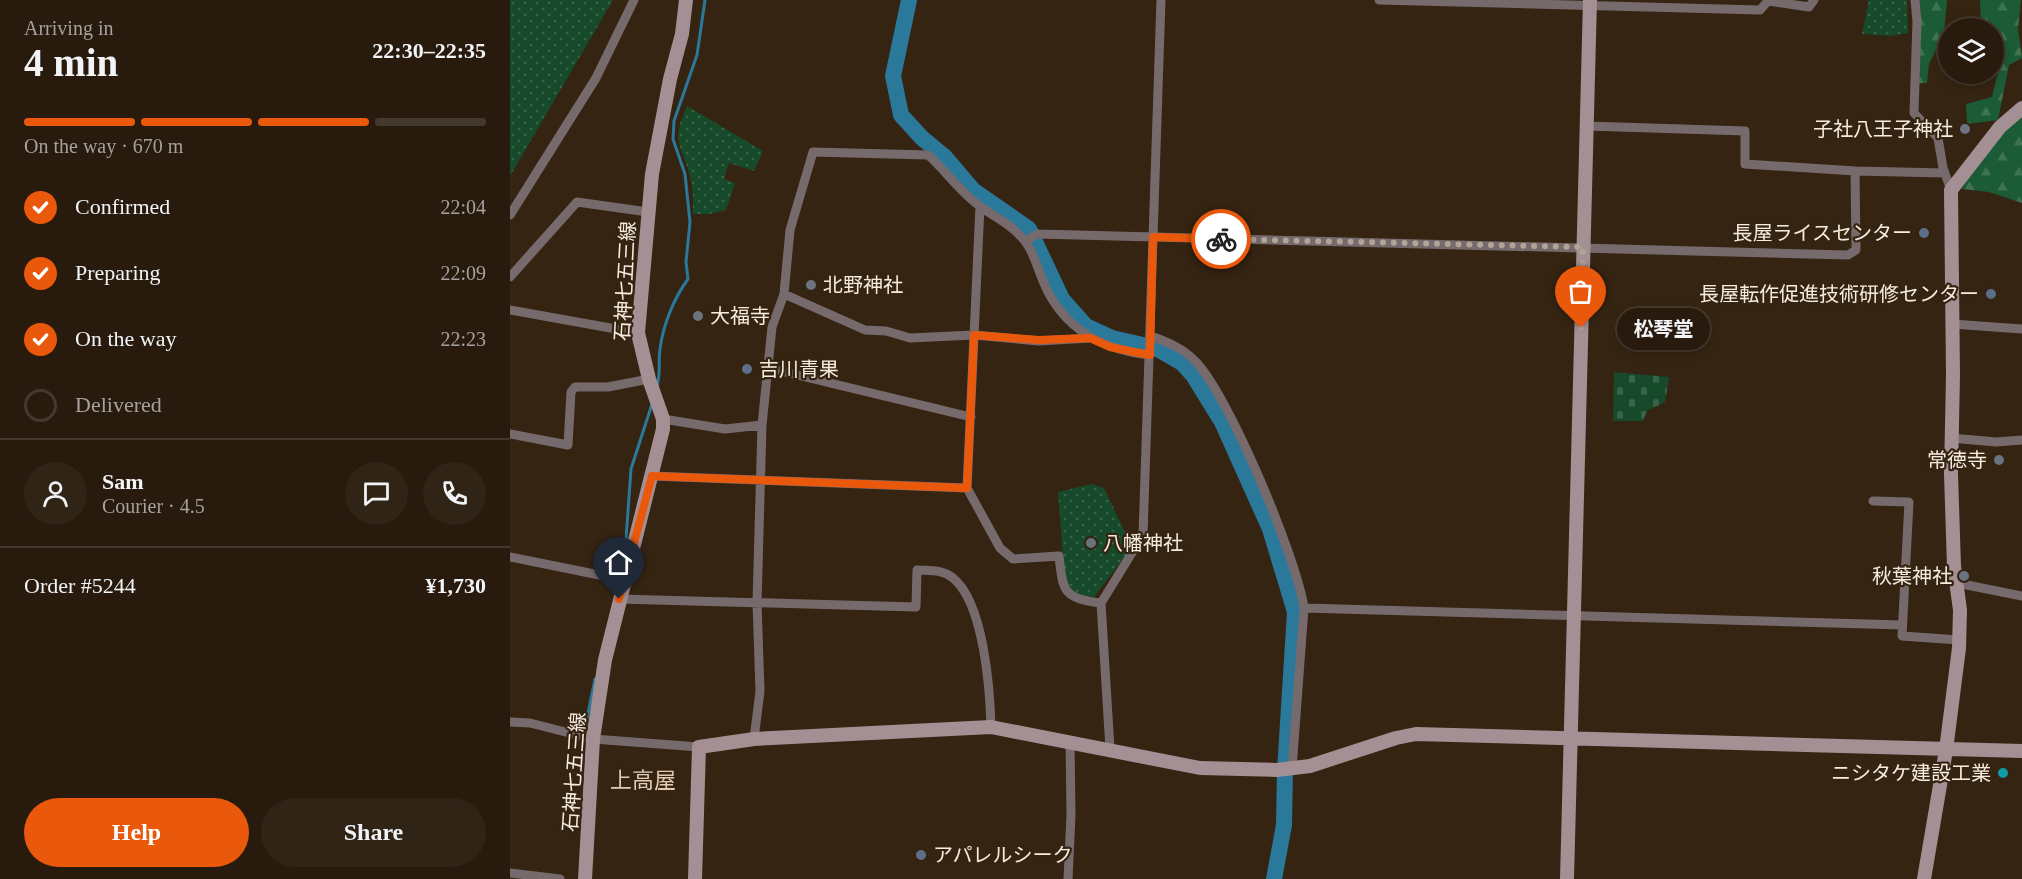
<!DOCTYPE html>
<html lang="en">
<head>
<meta charset="utf-8">
<style>
  :root { --surface:#281b0e; --page:#302417; --text:#f1f3f6; --muted:#a5a19e; --line:#44392e; --accent:#ea580c }
  body { margin:0; font-family:"Times New Roman","Noto Sans JP",serif; background:var(--page); color:var(--text); height:100vh; display:flex; flex-direction:column; font-size:22px; white-space:nowrap }
  * { box-sizing:border-box; margin:0 }
  p { font-size:20px; color:var(--muted) }
  .icon { flex:none; width:33px; height:33px; fill:none; stroke:currentColor; stroke-width:2; stroke-linecap:round; stroke-linejoin:round }
  .map { position:relative; flex:1; overflow:hidden }
  .details { display:flex; flex-direction:column; background:var(--surface); width:510px }
  .details>* { flex:none }
  .fabs { position:absolute; left:1428px; top:18px; display:grid; gap:12px }
  .fabs a { display:grid; place-items:center; width:66px; height:66px; border-radius:50%; background:var(--surface); box-shadow:0 3px 9px #0003,0 0 0 2px var(--line); font-size:30px }
  .pin { position:absolute; display:grid; place-items:center; width:51px; height:51px; color:#fff; margin:-62px -26px; border-radius:50% 50% 50% 0; rotate:-45deg; box-shadow:0 0 6px #0007 }
  .pin .icon { rotate:45deg }
  .courier { position:absolute; display:grid; place-items:center; width:60px; height:60px; margin:-30px; border:4px solid #ea580c; border-radius:50%; background:#fff; color:#222; box-shadow:0 2px 8px #0007 }
  .bubble { position:absolute; height:42px; border-radius:21px; background:var(--surface); box-shadow:0 3px 9px #0003,0 0 0 2px var(--line); font-size:20px; font-weight:700; line-height:42px; text-align:center }
  .overview em { font-style:normal; font-weight:700 }
  .overview div { display:flex; flex-direction:column-reverse }
  .overview { display:flex; align-items:center; justify-content:space-between; height:102px; padding:0 24px }
  h1 { font-size:39px; font-weight:700; line-height:45px }
  .bar { display:grid; grid-template-columns:repeat(4,1fr); gap:9px 6px; align-content:center; height:72px; padding:0 24px }
  .bar i { height:8px; border-radius:4px; background:var(--line) }
  .bar .active { background:var(--accent) }
  .bar p { grid-column:span 4 }
  .line { display:flex; align-items:center; gap:15px; padding:0 24px; border-top:2px solid var(--line) }
  .line div { flex:1 }
  .round { display:grid; place-items:center; flex:none; width:63px; height:63px; border-radius:32px; background:var(--page) }
  ol { padding:0 24px; list-style:none }
  li { display:flex; align-items:center; gap:18px; height:66px }
  li p { margin-inline-start:auto }
  li .icon { padding:6px; border-radius:50%; background:var(--accent); color:#fff; stroke-width:4 }
  li:last-child { color:var(--muted) }
  li i { width:33px; height:33px; border:3px solid var(--line); border-radius:50% }
  .primary-button { display:flex; gap:12px; margin-top:auto; padding:12px 24px }
  .primary-button a { flex:1; height:69px; border-radius:36px; background:var(--accent); color:#fff; font-size:24px; font-weight:700; line-height:69px; text-align:center }
  .primary-button a+a { background:var(--page); color:var(--text) }
  main { display:flex; flex:1; min-height:0 }
  .map>svg:first-child { display:block }
  .green { fill:url(#green-dots) }
  .forest { fill:url(#forest-firs) }
  .cemetery { fill:url(#cemetery-stones) }
  .lines { fill:none; stroke-linecap:round; stroke-linejoin:round }
  .stream { stroke:#2a789a; stroke-width:3 }
  .river { stroke:#2a789a; stroke-width:16 }
  .street { stroke:#776a6d; stroke-width:9 }
  .secondary { stroke:#a48f94; stroke-width:14 }
  .done { stroke:#b2a597; stroke-width:6; stroke-dasharray:0 10.8 }
  .route { stroke:#ea580c; stroke-width:8 }
  .worship-dot { fill:#6b7280; stroke:#352412; stroke-width:2 }
  .service-dot { fill:#5c6f8a; stroke:#352412; stroke-width:2 }
  .culture-dot { fill:#0f9aa8; stroke:#352412; stroke-width:2 }
  .labels { text-anchor:middle; stroke-width:4.5; stroke-linejoin:round; paint-order:stroke }
  .poi-label { font-size:20px; fill:#f6ebdf; stroke:#352412; text-anchor:end }
  .street-label { font-size:20px; fill:#f6ebdf; stroke:#352412 }
  .quarter-label { font-size:22px; fill:#e1cab4; stroke:#352412 }
</style>
</head>
<body>
<main>
<section class="details">
<div class="overview"><div><h1>4 min</h1><p>Arriving in</p></div><em>22:30–22:35</em></div>
<div class="bar"><i class="active"></i><i class="active"></i><i class="active"></i><i></i><p>On the way · 670 m</p></div>
<ol>
<li><svg class="icon" aria-label="check" viewBox="0 0 24 24"><path d="M5 12l5 5 9-10"/></svg>Confirmed<p>22:04</p></li>
<li><svg class="icon" aria-label="check" viewBox="0 0 24 24"><path d="M5 12l5 5 9-10"/></svg>Preparing<p>22:09</p></li>
<li><svg class="icon" aria-label="check" viewBox="0 0 24 24"><path d="M5 12l5 5 9-10"/></svg>On the way<p>22:23</p></li>
<li><i></i>Delivered</li>
</ol>
<div class="line" style="height:108px"><a class="round"><svg class="icon" aria-label="person" viewBox="0 0 24 24"><circle cx="12" cy="8" r="4"/><path d="M4 21q1-7 8-7t8 7"/></svg></a><div><b>Sam</b><p>Courier · 4.5</p></div><a class="round"><svg class="icon" aria-label="chat" viewBox="0 0 24 24"><path d="M4 5h16v11H9l-5 4z"/></svg></a><a class="round"><svg class="icon" aria-label="phone" viewBox="0 0 24 24"><path d="M5 4h4l2 5-3 2q2 4 5 5l2-3 5 2v4C11 20 4 13 5 4z"/></svg></a></div>
<div class="line" style="height:78px"><div>Order #5244</div><b>¥1,730</b></div>
<div class="primary-button"><a>Help</a><a>Share</a></div>
</section>
<div class="map">
<svg width="1512" height="879" viewBox="0 0 1512 879">
  <defs>
    <pattern id="green-dots" width="8" height="8" patternUnits="userSpaceOnUse" patternTransform="scale(1.5)"><rect width="8" height="8" fill="#164a2b"/><path d="M2 2h.1M6 6h.1" fill="none" stroke="#386449" stroke-width="1.8" stroke-linecap="round"/></pattern>
    <pattern id="forest-firs" width="22" height="20" patternUnits="userSpaceOnUse" patternTransform="scale(1.5)"><rect width="22" height="20" fill="#1b5b35"/><path d="M5 1l3.5 6h-7zM16 11l3.5 6h-7z" fill="#3d7352"/></pattern>
    <pattern id="cemetery-stones" width="16" height="16" patternUnits="userSpaceOnUse" patternTransform="scale(1.5)"><rect width="16" height="16" fill="#164a2b"/><path d="M2 7V4a2 2 0 0 1 4 0v3zM10 15v-3a2 2 0 0 1 4 0v3z" fill="#386449"/></pattern>
  </defs>
  <rect width="100%" height="100%" fill="#352412"/>
  <path class="green" d="M0 0H103L0 176Z
    M1359 0H1397L1398 33 1382 36 1352 34Z
    M177 106 253 151 244 171 219 163 214 179 225 183 216 210 199 214H183C183 203 183 190 181 180 173 144 159 145 177 106Z
    M582 484 594 488 622 547 584 597 566 595 555 583 548 492Z"/>
  <path class="forest" d="M1409 0H1437L1434 34 1419 64 1417 83H1409L1411 13Z
    M1470 0H1511L1508 29 1512 58 1499 65 1488 120 1457 124 1456 104 1482 97 1494 48 1486 47 1487 34 1484 33V28H1471Z
    M1512 112V203L1479 192 1452 189 1462 168Z"/>
  <path class="cemetery" d="M1104 372 1159 377 1155 402 1137 411 1133 421H1103Z"/>
  <g class="lines">
    <path class="stream" d="M147 386C151 373 148 362 150 349 153 325 164 298 178 279L176 262 180 222 175 174 163 139 164 121 187 55 195 0
      M115 553 121 469 142 404
      M74 733 85 679"/>
    <path class="river" d="M399 0 383 76 391 115 412 138 435 157 463 190 519 229 552 299 576 326 602 338 646 348 672 363 683 375 712 422 760 529 785 612 775 770 774 825 764 879"/>
    <path class="street" d="M869 0 1250 10 1258 1 1299 7 1304 0
      M1405 0 1407 21 1404 113 1428 138 1433 168 1441 190
      M1076 126 1235 131V164L1345 171 1435 173
      M470 206 457 488 490 548 503 559 549 556C553 592 553 598 591 603
      M0 215 86 78 124 0
      M516 241 527 234 1338 255 1346 250 1345 171
      M0 277 67 202 138 212
      M274 294 355 330 376 331 400 338 464 335 529 341 580 338
      M0 310 128 333
      M1442 324 1512 329
      M641 336C657 342 673 348 685 361 719 395 787 559 794 608L782 769
      M258 368 461 417
      M153 419 215 429 252 425
      M0 434 58 445 61 392 65 387H98L139 379
      M1441 438 1486 442 1512 440
      M142 476 457 488
      M1363 501 1399 502 1392 636 1449 640
      M0 557 114 580
      M1447 583 1512 596
      M109 599 406 607 407 570C420 571 432 569 443 578 474 603 480 690 481 727
      M794 608 1392 625
      M0 722 20 723 83 739 189 747
      M244 739 250 691 247 603 252 425 262 327 274 294 280 230 303 152 418 155C436 171 451 193 471 207 486 218 501 224 514 240 524 252 527 267 533 281 552 328 592 350 640 355
      M600 749 591 603 633 535 651 0
      M0 873 50 879
      M558 879 561 815 560 742"/>
    <path class="secondary" d="M75 879 83 739 95 660 153 429V419L139 379 128 333 142 174 160 79 172 34 176 0
      M185 879 189 747 244 739 481 727 690 768 767 770 800 766 886 738 906 734 1512 751
      M1057 879 1080 0
      M1414 879 1436 750 1449 648 1450 610 1444 566 1441 474 1443 375 1441 190 1490 127 1512 108"/>
  </g>
  <g class="lines">
    <path class="done" d="M711 239 1073 247 1071 328"/>
    <path class="route" d="M109 599 142 476 457 488 464 335 529 340 580 338 600 347 640 355 643 237 711 239"/>
  </g>
  <g class="worship-dot">
    <circle cx="1455" cy="129" r="6"/>
    <circle cx="301" cy="285" r="6"/>
    <circle cx="188" cy="316" r="6"/>
    <circle cx="1489" cy="460" r="6"/>
    <circle cx="581" cy="543" r="6"/>
    <circle cx="1454" cy="576" r="6"/>
  </g>
  <g class="service-dot">
    <circle cx="1414" cy="233" r="6"/>
    <circle cx="1481" cy="294" r="6"/>
    <circle cx="237" cy="369" r="6"/>
    <circle cx="411" cy="855" r="6"/>
  </g>
  <circle class="culture-dot" cx="1493" cy="773" r="6"/>
  <g class="labels">
    <g class="poi-label">
      <text x="1443" y="136">子社八王子神社</text>
      <text x="1402" y="240">長屋ライスセンター</text>
      <text x="313" y="292" text-anchor="start">北野神社</text>
      <text x="1469" y="301">長屋転作促進技術研修センター</text>
      <text x="200" y="323" text-anchor="start">大福寺</text>
      <text x="249" y="376" text-anchor="start">吉川青果</text>
      <text x="1477" y="467">常徳寺</text>
      <text x="593" y="550" text-anchor="start">八幡神社</text>
      <text x="1442" y="583">秋葉神社</text>
      <text x="1481" y="780">ニシタケ建設工業</text>
      <text x="423" y="862" text-anchor="start">アパレルシーク</text>
    </g>
    <g class="street-label">
      <text transform="translate(115 281) rotate(-87)" y="7">石神七五三線</text>
      <text transform="translate(64 772) rotate(-86)" y="7">石神七五三線</text>
    </g>
    <g class="quarter-label">
      <text x="133" y="788">上高屋</text>
    </g>
  </g>
</svg>
<div class="fabs">
<a><svg class="icon" aria-label="layers" viewBox="0 0 24 24"><path d="M12 4l9 5-9 5-9-5zM3 14l9 5 9-5"/></svg></a>
</div>
<div class="pin" style="left:1071px;top:328px;background:#ea580c"><svg class="icon" aria-label="bag" viewBox="0 0 24 24"><path d="M5 8h14l-1 12H6zM9 8a3 3 0 0 1 6 0"/></svg></div>
<div class="pin" style="left:109px;top:599px;background:#1f2937"><svg class="icon" aria-label="home" viewBox="0 0 24 24"><path d="M3 11l9-7 9 7M6 9v11h12V9"/></svg></div>
<div class="courier" style="left:711px;top:239px"><svg class="icon" aria-label="bike" viewBox="0 0 24 24"><circle cx="6" cy="16" r="4"/><circle cx="18" cy="16" r="4"/><path d="M6 16l4-8h5l3 8M10 8l3 8H6M13 5h3"/></svg></div>
<div class="bubble" style="left:1107px;top:308px;width:93px">松琴堂</div>
</div>
</main>
</body>
</html>
